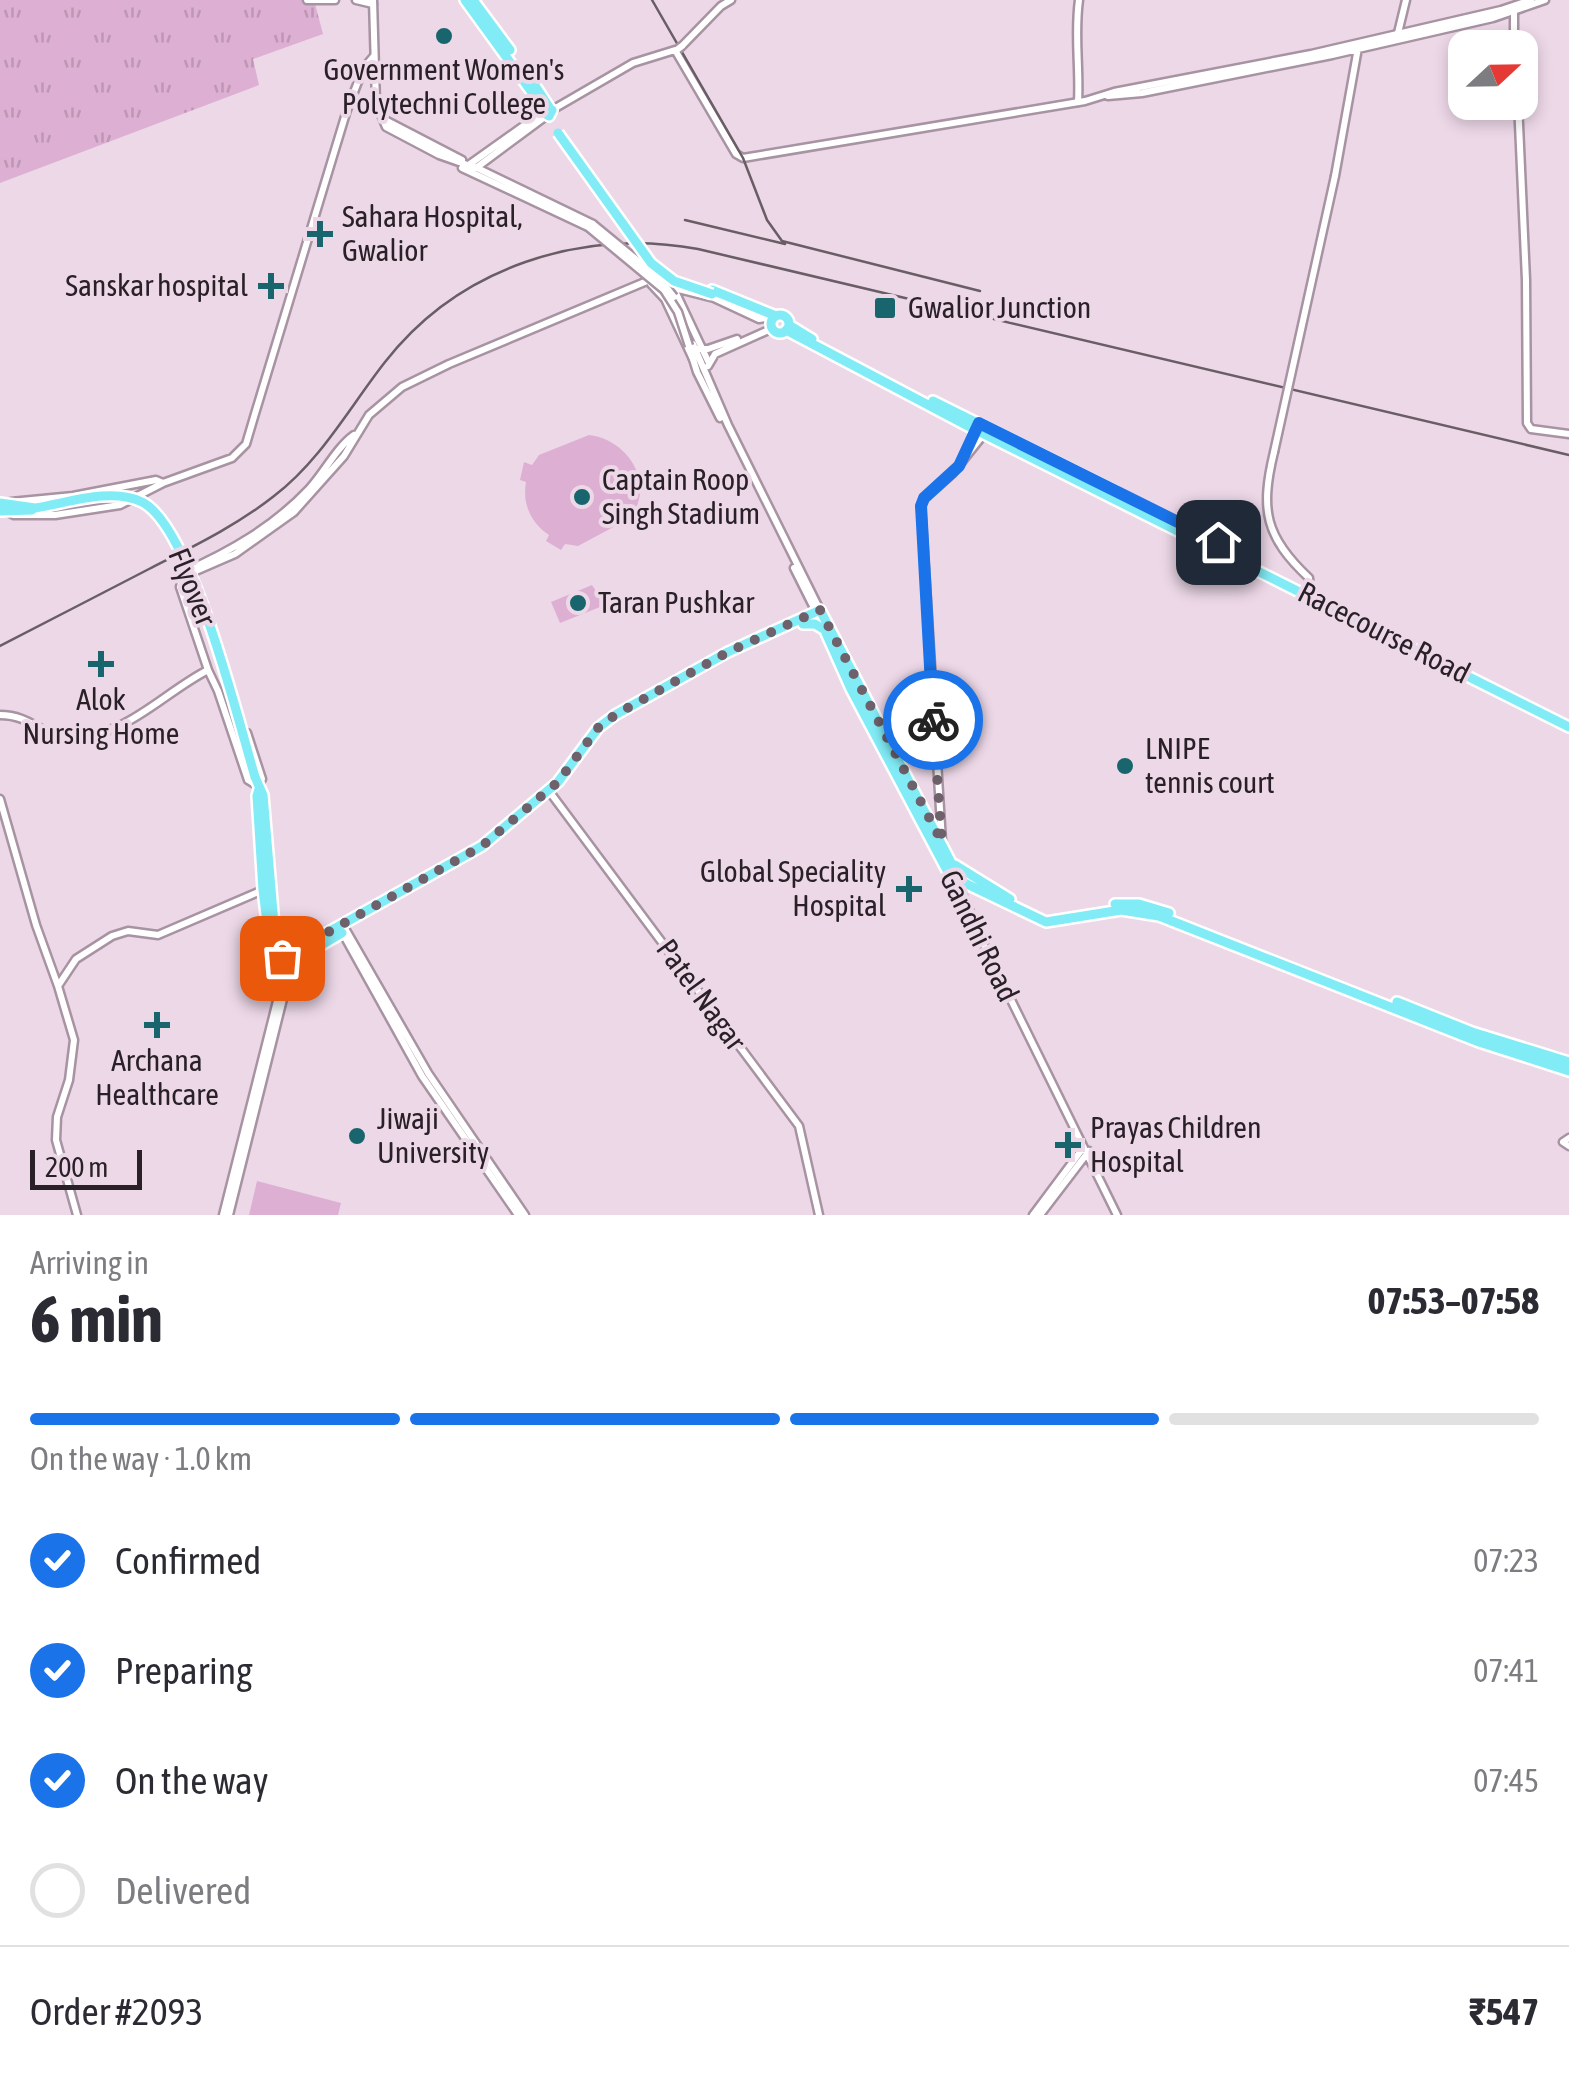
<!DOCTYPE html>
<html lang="en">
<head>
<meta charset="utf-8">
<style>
  :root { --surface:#fff; --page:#f7f7f7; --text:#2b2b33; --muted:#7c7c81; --line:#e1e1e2; --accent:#1a73e8 }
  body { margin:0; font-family:"Asap Condensed",sans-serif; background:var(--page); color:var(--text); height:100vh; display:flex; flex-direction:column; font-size:38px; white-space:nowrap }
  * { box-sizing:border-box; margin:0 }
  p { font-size:32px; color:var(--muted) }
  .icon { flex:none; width:55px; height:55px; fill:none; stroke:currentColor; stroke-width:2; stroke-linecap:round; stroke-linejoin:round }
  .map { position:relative; height:1215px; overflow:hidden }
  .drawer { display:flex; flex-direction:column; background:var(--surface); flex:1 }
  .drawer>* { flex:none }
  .needle { width:65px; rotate:68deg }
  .controls { position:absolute; left:1448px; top:30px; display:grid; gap:20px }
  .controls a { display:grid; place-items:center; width:90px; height:90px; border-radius:20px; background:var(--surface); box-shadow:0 5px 15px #0003; font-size:50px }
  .scale { position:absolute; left:30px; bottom:25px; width:112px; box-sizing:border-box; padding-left:10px; border:5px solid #292127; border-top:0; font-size:28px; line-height:35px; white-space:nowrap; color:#292127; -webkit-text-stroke:8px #edd8e8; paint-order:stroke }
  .pin { position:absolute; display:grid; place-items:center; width:85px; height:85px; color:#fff; margin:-42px; border-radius:20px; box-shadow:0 5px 15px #0006 }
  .courier { position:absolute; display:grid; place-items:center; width:100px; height:100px; margin:-50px; border:8px solid #1a73e8; border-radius:50%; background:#fff; color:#222; box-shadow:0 2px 12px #0007 }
  .overview em { font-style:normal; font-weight:700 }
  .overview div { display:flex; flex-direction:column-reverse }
  .overview { display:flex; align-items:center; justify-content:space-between; height:170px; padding:0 30px }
  h1 { font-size:65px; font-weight:700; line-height:75px }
  .bar { display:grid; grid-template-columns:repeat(4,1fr); gap:15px 10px; align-content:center; height:120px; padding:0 30px }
  .bar i { height:12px; border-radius:8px; background:var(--line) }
  .bar .selected { background:var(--accent) }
  .bar p { grid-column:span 4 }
  .line { display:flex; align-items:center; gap:25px; padding:0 30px; border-top:2px solid var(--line) }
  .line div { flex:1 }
  ol { padding:0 30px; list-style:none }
  li { display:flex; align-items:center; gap:30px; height:110px }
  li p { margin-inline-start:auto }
  li .icon { padding:10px; border-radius:50%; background:var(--accent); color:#fff; stroke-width:4 }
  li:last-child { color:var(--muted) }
  li i { width:55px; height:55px; border:5px solid var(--line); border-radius:50% }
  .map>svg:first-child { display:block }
  .park { fill:url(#park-tufts) }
  .garden { fill:#ddb0d3 }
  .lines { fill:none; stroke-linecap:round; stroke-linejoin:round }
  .tertiary-casing { stroke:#a793a2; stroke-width:11 }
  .secondary-casing { stroke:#a793a2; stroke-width:11 }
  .primary-casing { stroke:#fff; stroke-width:14 }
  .tertiary { stroke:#fff; stroke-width:6 }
  .secondary { stroke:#fff; stroke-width:6 }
  .primary { stroke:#82ecf6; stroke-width:9 }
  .rail { stroke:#695d66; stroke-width:2.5 }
  .tertiary-bridge-casing { stroke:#a793a2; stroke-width:11; stroke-linecap:butt }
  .secondary-bridge-casing { stroke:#a793a2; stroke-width:11; stroke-linecap:butt }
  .primary-bridge-casing { stroke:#fff; stroke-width:14; stroke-linecap:butt }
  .tertiary-bridge { stroke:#fff; stroke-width:6 }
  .secondary-bridge { stroke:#fff; stroke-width:6 }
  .primary-bridge { stroke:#82ecf6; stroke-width:9 }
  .done { stroke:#6e616b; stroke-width:10; stroke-dasharray:0 18 }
  .route { stroke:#1a73e8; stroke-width:12 }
  .poi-dot { fill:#18656d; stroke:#edd8e8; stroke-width:4 }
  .labels { text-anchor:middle; stroke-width:8; stroke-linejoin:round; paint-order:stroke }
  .poi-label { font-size:30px; fill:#292127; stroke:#edd8e8; text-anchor:start }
  .street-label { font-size:30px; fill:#292127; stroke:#edd8e8 }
</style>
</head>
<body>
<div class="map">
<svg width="1569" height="1215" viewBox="0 0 1569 1215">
  <defs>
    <pattern id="park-tufts" width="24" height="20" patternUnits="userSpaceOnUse" patternTransform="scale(2.5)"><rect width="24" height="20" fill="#ddb0d3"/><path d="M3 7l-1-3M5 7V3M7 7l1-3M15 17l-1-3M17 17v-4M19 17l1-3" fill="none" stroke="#be97b5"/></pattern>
  </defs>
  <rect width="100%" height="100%" fill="#edd8e8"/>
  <path class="park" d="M0 0H314L323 34 253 59 259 85 0 183Z"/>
  <path class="garden" d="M589 435C614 438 636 457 640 483 642 493 637 506 634 516L578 546 565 544 561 550 546 541 549 535C531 523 522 504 526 482L520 480 524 462 532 465 539 455Z
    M592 585 605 605 560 623 551 602Z
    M257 1181 341 1203 338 1215H249Z"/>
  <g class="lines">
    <g class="tertiary-casing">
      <path id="tertiary" d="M307 0H335
        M356 0 373 4
        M1514 11V48
        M1397 37 1406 0
        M682 46 721 6 731 0
        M1078 102C1080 68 1074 35 1079 0
        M1518 102 1526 280 1527 423 1531 429 1569 434
        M651 284 665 299 693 359
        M674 289 708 361
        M182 577 235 554 294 512 344 456 369 415 402 387 449 364 647 281 714 298 759 319 765 318
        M208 670 180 587 184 572C231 551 273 527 309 489 324 473 336 448 354 435
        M0 715C31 715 42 736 66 737 123 741 161 694 208 670L218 691 248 780 258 786 262 779 247 733
        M549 791 799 1126 819 1215
        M0 799 36 925 58 986
        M1569 1138 1563 1142 1569 1146
        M77 1215 56 1140 57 1117 69 1080 74 1040 58 986 76 959 112 936 128 931 158 935 263 890"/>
    </g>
    <g class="secondary-casing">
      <path id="secondary" d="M373 0 376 103 386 127 439 155 476 168 546 116
        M1108 96 1142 93 1332 55 1493 18 1545 0
        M552 110 633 63 675 50 736 154 743 158 1085 101 1114 92 1311 54 1501 10 1531 0
        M383 119 462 160
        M470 164 543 112
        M473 166 593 224
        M462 168 588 227
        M1335 176 1358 48
        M693 344 728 425 820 610
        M689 346 697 372 720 418
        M697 349H708L737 339
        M708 366 715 354 773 328
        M1274 452C1260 510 1265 537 1309 578L1310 590
        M11 502 73 496 156 480 163 483
        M8 512 14 515H55L120 505 163 483 232 458 246 444 254 417 347 110 363 69 374 56
        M794 568 816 612
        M942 841 921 505 925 498 952 474 984 434
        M950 876 1117 1215
        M960 880 963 896 973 919
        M343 925 428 1073 525 1215
        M342 932 422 1076 518 1215
        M223 1215 278 997 276 973
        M229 1215 286 987 285 973
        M1033 1215 1083 1148
        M1040 1215 1089 1151"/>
    </g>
    <g class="primary-casing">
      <path id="primary" d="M465 0 544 109
        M473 0 510 50
        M528 75 549 107
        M546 107 552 110 549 116 543 112Z
        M712 290 776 316
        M771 324a9 9 0 1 1 18 0a9 9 0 1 1-18 0Z
        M789 325 812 339
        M786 330 966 425 1569 727
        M933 401 1116 492
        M0 503 35 508
        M0 511 32 510
        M803 624H815L825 630
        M826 633 851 689 950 876 1046 922 1121 910 1159 916 1479 1042 1569 1071
        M255 777 263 795 275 936 282 958 482 846 558 782 598 728 615 715 728 652 820 610 960 880
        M259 789 257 796 263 890 272 963
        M955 865 1010 899
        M1115 904H1139L1169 913
        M272 966a8 8 0 1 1 16 0a8 8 0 1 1-16 0Z
        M288 965 342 933
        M1397 1002 1472 1032 1569 1062"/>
    </g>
    <use href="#tertiary" class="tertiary"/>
    <use href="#secondary" class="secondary"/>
    <use href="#primary" class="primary"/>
    <path class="rail" d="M652 0 743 158 767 220 782 241 980 291
      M685 220 785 244
      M0 646C50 620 99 595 149 569 192 547 236 526 274 496 321 460 349 408 385 362 459 267 581 228 698 249L1569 455"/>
    <g class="tertiary-bridge-casing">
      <path id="tertiary-bridge" d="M678 49 682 46"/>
    </g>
    <g class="secondary-bridge-casing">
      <path id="secondary-bridge" d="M593 224 660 279 674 297
        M588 227 664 290 678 312 689 346
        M1274 452 1335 176"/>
    </g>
    <g class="primary-bridge-casing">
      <path id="primary-bridge" d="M558 133 651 263 674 281 712 294
        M35 508C67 503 112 487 142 502 191 526 238 720 255 777"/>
    </g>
    <use href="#tertiary-bridge" class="tertiary-bridge"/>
    <use href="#secondary-bridge" class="secondary-bridge"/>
    <use href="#primary-bridge" class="primary-bridge"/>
  </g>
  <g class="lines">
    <path class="done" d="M282 958 482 846 558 782 598 728 615 715 728 652 820 610 942 842 933 720"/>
    <path class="route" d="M933 720 921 506 924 498 959 466 979 423 1218 542"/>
  </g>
  <g class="poi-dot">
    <circle cx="444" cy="36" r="10"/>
    <path d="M315 219h10v10h10v10h-10v10h-10v-10h-10v-10h10z"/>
    <path d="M266 271h10v10h10v10h-10v10h-10v-10h-10v-10h10z"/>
    <rect x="873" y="296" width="24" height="24" rx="5"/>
    <circle cx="582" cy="497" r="10"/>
    <circle cx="578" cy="603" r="10"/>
    <path d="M96 649h10v10h10v10h-10v10h-10v-10h-10v-10h10z"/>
    <circle cx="1125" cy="766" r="10"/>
    <path d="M904 874h10v10h10v10h-10v10h-10v-10h-10v-10h10z"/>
    <path d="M152 1010h10v10h10v10h-10v10h-10v-10h-10v-10h10z"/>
    <circle cx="357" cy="1136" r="10"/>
    <path d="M1063 1130h10v10h10v10h-10v10h-10v-10h-10v-10h10z"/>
  </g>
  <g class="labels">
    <g class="poi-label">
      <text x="444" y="80" text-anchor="middle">Government Women's<tspan x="444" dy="34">Polytechni College</tspan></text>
      <text x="342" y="227">Sahara Hospital,<tspan x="342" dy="34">Gwalior</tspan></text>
      <text x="248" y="296" text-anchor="end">Sanskar hospital</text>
      <text x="908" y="318">Gwalior Junction</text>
      <text x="602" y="490">Captain Roop<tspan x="602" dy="34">Singh Stadium</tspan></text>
      <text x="598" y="613">Taran Pushkar</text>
      <text x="101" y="710" text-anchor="middle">Alok<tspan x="101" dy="34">Nursing Home</tspan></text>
      <text x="1145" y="759">LNIPE<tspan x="1145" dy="34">tennis court</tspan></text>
      <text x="886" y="882" text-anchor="end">Global Speciality<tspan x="886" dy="34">Hospital</tspan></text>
      <text x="157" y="1071" text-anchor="middle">Archana<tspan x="157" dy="34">Healthcare</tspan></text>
      <text x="377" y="1129">Jiwaji<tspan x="377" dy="34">University</tspan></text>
      <text x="1090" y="1138">Prayas Children<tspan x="1090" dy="34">Hospital</tspan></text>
    </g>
    <g class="street-label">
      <text transform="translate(192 587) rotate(68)" y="10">Flyover</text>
      <text transform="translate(1384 633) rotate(27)" y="10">Racecourse Road</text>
      <text transform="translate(979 936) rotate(64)" y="10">Gandhi Road</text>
      <text transform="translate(701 995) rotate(54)" y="10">Patel Nagar</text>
    </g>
  </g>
</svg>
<div class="controls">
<a><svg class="needle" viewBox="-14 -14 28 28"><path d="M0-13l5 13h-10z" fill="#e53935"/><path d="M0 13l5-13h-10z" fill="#7c7c81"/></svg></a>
</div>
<div class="scale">200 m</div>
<div class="pin" style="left:282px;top:958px;background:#ea580c"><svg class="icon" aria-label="bag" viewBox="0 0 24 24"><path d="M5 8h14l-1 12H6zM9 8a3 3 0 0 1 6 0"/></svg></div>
<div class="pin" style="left:1218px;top:542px;background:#1f2937"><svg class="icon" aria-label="home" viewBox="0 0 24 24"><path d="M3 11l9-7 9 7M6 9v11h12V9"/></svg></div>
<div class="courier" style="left:933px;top:720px"><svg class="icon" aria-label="bike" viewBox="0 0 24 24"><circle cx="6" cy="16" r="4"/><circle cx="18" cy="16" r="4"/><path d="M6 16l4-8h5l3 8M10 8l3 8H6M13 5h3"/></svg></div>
</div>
<section class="drawer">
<div class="overview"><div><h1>6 min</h1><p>Arriving in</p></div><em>07:53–07:58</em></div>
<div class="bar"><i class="selected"></i><i class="selected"></i><i class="selected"></i><i></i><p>On the way · 1.0 km</p></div>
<ol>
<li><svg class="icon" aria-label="check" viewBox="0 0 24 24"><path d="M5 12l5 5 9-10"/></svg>Confirmed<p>07:23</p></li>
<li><svg class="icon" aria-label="check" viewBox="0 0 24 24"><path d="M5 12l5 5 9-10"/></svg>Preparing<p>07:41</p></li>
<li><svg class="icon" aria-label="check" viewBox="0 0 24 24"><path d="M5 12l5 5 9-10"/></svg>On the way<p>07:45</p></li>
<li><i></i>Delivered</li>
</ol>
<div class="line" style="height:130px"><div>Order #2093</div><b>₹547</b></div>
</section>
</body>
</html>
